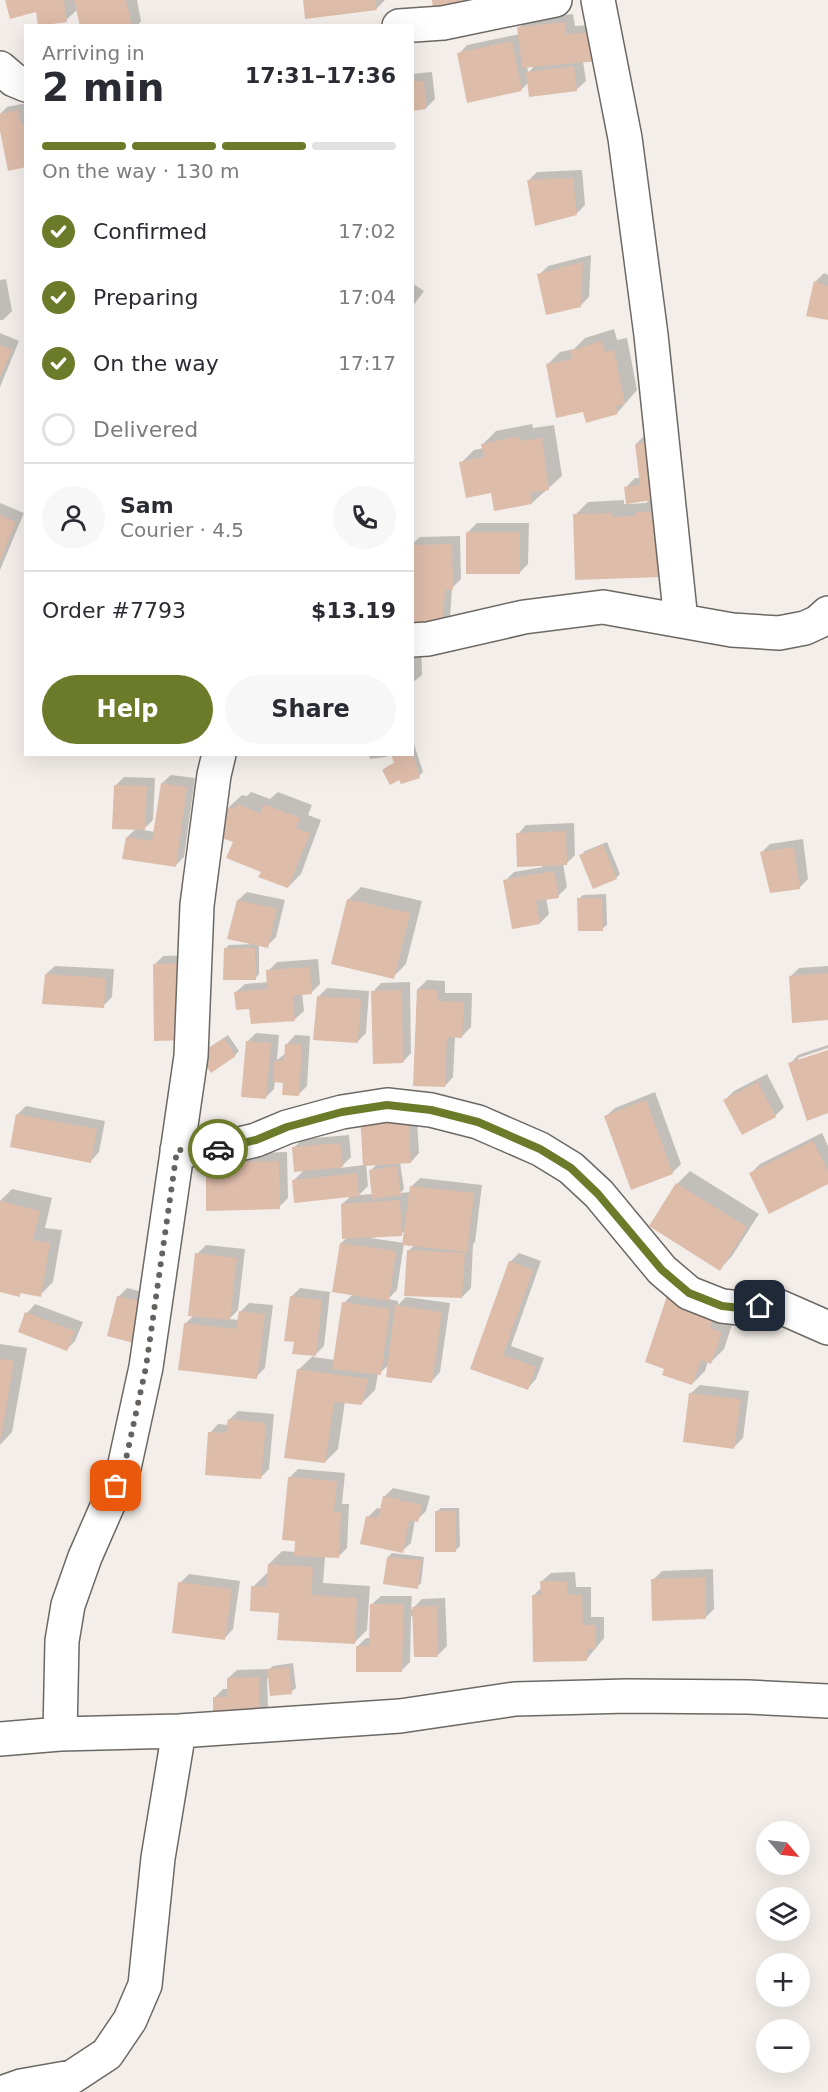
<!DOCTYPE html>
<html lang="en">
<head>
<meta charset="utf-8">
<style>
  :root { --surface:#fff; --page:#f7f7f7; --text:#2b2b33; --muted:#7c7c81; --line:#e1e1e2; --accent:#6b7b29 }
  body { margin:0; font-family:"DejaVu Sans",sans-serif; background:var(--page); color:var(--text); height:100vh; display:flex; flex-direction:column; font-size:22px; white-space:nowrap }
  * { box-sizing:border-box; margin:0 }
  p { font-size:20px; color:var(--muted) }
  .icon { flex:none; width:33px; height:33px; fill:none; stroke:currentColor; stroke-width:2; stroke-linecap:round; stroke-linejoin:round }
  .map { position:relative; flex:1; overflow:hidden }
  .side { position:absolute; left:24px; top:24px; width:390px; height:732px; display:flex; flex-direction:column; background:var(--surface); border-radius:0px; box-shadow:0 6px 24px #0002 }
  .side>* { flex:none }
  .needle { width:39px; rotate:118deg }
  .tools { position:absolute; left:756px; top:1821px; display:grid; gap:12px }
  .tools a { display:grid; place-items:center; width:54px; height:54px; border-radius:50%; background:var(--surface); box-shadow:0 6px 24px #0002; font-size:30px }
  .pin { position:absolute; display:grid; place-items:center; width:51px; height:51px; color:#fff; margin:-26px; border-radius:12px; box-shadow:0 3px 9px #0006 }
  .courier { position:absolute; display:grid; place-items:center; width:60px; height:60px; margin:-30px; border:4px solid #6b7b29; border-radius:50%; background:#fff; color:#222; box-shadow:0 2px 8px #0007 }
  .head em { font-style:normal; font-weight:700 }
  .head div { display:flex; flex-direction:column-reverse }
  .head { display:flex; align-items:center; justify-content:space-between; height:102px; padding:0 18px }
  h1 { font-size:39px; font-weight:700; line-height:45px }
  .bar { display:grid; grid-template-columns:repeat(4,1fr); gap:9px 6px; align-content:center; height:72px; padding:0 18px }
  .bar i { height:8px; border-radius:4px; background:var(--line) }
  .bar .current { background:var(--accent) }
  .bar p { grid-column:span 4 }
  .line { display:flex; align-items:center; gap:15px; padding:0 18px; border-top:2px solid var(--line) }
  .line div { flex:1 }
  .round { display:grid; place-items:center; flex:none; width:63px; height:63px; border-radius:32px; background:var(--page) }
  ol { padding:0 18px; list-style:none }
  li { display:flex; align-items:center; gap:18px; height:66px }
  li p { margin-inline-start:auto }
  li .icon { padding:6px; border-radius:50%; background:var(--accent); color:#fff; stroke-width:4 }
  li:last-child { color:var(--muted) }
  li i { width:33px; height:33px; border:3px solid var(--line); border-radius:50% }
  .primary-button { display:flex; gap:12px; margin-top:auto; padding:12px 18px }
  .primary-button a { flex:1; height:69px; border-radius:36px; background:var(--accent); color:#fff; font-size:24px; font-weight:700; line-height:69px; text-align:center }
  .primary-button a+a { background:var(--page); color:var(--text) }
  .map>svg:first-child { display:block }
  .shadow { fill:#0003; fill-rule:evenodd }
  .building { fill:#debcaa }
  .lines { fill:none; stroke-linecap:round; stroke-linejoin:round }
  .minor-casing { stroke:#6c6863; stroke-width:36 }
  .minor { stroke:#fff; stroke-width:33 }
  .done { stroke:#65625f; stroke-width:6; stroke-dasharray:0 10.8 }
  .route { stroke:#6b7b29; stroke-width:8 }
</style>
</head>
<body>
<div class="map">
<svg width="828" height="2092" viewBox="0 0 828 2092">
  <rect width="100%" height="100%" fill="#f3eee9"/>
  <path class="shadow" d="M7 0H137L141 21 137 26H81L78 9 66 20Z
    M305 0H385L376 9Z
    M573 14 575 26 606 24 583 61 586 81 577 89 529 82 521 90 459 54 467 45 520 34 519 28 528 19ZM535 65 531 70 528 72 527 66Z
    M432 72 435 99 426 108 412 109V74Z
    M26 103V166L0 124V114L7 107Z
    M582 170 585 205 576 214 528 181 537 172Z
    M591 255 589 297 580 306 539 275 548 266Z
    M824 273 828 275V318L815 282Z
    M6 279 12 311 3 320H0V280Z
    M412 283 424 291 412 307Z
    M614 329 617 340 627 338 637 390 618 412 584 411 547 365 560 352 574 349 585 338Z
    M0 333 19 341 0 387Z
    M532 424 533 428 554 425 562 476 532 503 492 492 461 463 474 450 484 448 483 444 496 431Z
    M645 435 675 562 575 515 588 502 624 500V504H628L626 487 635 478H641L636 444ZM650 499 646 503 629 504V502Z
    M0 503 24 513 0 570Z
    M477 523H529L528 564 519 573 468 532Z
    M460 536 461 579 452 588 450 618 412 625V544L420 537Z
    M412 641H421L422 675 412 683Z
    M414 744 423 772 419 776 400 778 383 770 388 766 412 754V745Z
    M369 754H388L386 757 370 759Z
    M171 775 195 778 184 857 175 866 127 837 136 829 115 786 124 777 155 778 153 820 143 830 155 832 162 783Z
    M251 792 270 799 278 792 312 805 308 815 321 820 301 874 288 887 263 871 235 841 229 807 242 795 247 796Z
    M574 823 575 855 566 864H563L567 887 558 896 546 898 549 914 540 923 505 881 514 872 543 867 518 834 526 825Z
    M803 839 808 879 799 888 761 853 770 844Z
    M607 842 620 874 616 878 581 855 585 851Z
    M361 887 422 901 406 964 393 977 348 900Z
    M247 892 285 900 276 937 267 946 259 944V974L255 979 225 949 229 945 254 944 238 900Z
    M606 894 607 925 602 929 579 899 583 895Z
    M194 955 195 1030 154 965 163 956Z
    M318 959 320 984 311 993H302L304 1011 295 1019 236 992 245 984 269 982 268 971 277 962Z
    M55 966 114 969 112 997 103 1006 46 974Z
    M828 966V1018L790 977 799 968Z
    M427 980 445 981V993H472L471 1027 462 1036H455L453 1077 445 1086 418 989Z
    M410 982 411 1053 403 1062 373 992 381 983Z
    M327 988 369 991 366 1033 357 1042 318 997Z
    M256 1033 279 1035 277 1060 286 1053 287 1044 295 1035 310 1036 307 1086 298 1095 284 1081H275L274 1089 265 1098 247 1042Z
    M228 1035 239 1051 235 1055 204 1051Z
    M828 1045V1048L798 1058V1061L828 1051V1112L790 1064 798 1055Z
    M767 1074 784 1107 775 1116 725 1100 734 1091Z
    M655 1092 681 1164 672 1173 606 1116 615 1108Z
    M416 1103 419 1153 411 1162H400L404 1189 400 1193 411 1192V1187L420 1178 482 1185 475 1242 473 1244 471 1288 462 1297 408 1251 415 1245 404 1243 397 1290 388 1299 398 1301V1305L406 1297 450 1303 440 1372 432 1381 389 1365 378 1374 375 1390 362 1403 345 1401 338 1449 325 1462 298 1370 314 1355 296 1341 291 1297 300 1288 330 1292 324 1346 313 1357 335 1360 344 1303 353 1294 341 1243 347 1238 342 1204 351 1196 294 1180 305 1169 294 1148 302 1139 349 1135 351 1157 340 1168 364 1165ZM366 1164H377L370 1171 373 1194 359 1195 368 1186ZM406 1230 404 1243 370 1238 401 1234Z
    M26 1106 105 1121 99 1152 91 1161 18 1114Z
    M822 1133 828 1146V1183L751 1173 760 1164Z
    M287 1152 288 1198 279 1207 207 1171 227 1154Z
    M690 1171 759 1214 732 1256 720 1269 677 1184Z
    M12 1189 52 1198 45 1228 62 1230 53 1282 40 1295 22 1292 19 1295 0 1291V1201Z
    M206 1245 245 1249 238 1310 229 1319 239 1320 240 1312 249 1303 273 1305 265 1368 256 1377 185 1324 194 1315 197 1254Z
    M519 1253 541 1261 511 1346 544 1358 536 1379 528 1388 472 1369 510 1262Z
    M127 1288 155 1295 145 1333 118 1297Z
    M670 1291 734 1319 724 1349 711 1362 708 1361 705 1371 692 1384Z
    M35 1304 83 1322 75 1341 66 1350 27 1313Z
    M0 1344 27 1348 12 1432 0 1445Z
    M700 1385 749 1391 743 1438 734 1447 691 1393Z
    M238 1411 274 1414 269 1469 260 1478 210 1433 218 1424 229 1425V1420Z
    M298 1469 345 1473 342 1504H349L347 1548 338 1557 325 1556 323 1583 370 1586 367 1630 354 1643 280 1611 253 1587 266 1574H268L269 1564 282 1551 296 1552 289 1478Z
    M393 1488 430 1496 426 1511 417 1520H415L411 1543 402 1551 368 1517 377 1508 382 1509 384 1497Z
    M441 1508H459L460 1546 456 1550 436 1512Z
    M392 1553 424 1557 421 1583 417 1587 388 1557Z
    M713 1569 714 1609 705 1618 653 1580 662 1571Z
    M575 1572 576 1587H591V1617H604V1638L586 1660 534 1595 542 1587V1581L551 1573Z
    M189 1574 240 1581 233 1629 225 1638 180 1583Z
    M381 1596H412L411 1610 422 1599 445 1598 447 1646 438 1655 414 1616H411L410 1662 401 1671 358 1646 366 1638H371L372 1604Z
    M293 1663 296 1688 291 1692 267 1678 268 1707 259 1716 214 1698 223 1689H228V1678L237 1670 267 1669V1671L273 1666Z"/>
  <path class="building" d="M5 0H64L67 22 38 26 36 12 10 19Z
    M74 0H126L132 26H80Z
    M303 0H375L377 10 305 19Z
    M432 0H469V1L433 8Z
    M565 22 566 34 597 32 599 61 522 68 517 27Z
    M512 41 522 91 467 103 457 53Z
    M574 66 577 91 529 97 526 72Z
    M412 81H424L426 109 412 111Z
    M18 110 22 125H26V167L8 171 0 131V114Z
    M573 178 577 215 535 226 527 180Z
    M583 262 581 307 546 315 537 274Z
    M814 281 828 286V320L806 316Z
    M601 341 605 352 614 350 625 404 616 406 618 414 586 423 583 412 556 418 546 364 572 359 570 351Z
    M0 345 12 350 0 377Z
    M520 436V441L542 438 549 490 530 493 532 504 494 511 491 493 466 498 459 462 484 457 481 444Z
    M659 440 666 498 626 504 624 487 640 485 635 444Z
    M660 511 662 577 575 580 573 514 611 513V517L636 516 635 512Z
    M0 515 16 522 0 561Z
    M466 532H520V574H466Z
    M452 544 453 590H445L442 628 412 626V545Z
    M391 754H413L420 778 401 784 399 780 390 785 382 770 394 763Z
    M161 783 187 787 176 867 122 859 126 837 152 841Z
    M114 785 147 786 145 830 112 829Z
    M237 804 260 813 264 804 300 818 296 828 310 833 288 888 258 877 261 872 226 858 233 842 216 836 227 807 235 809Z
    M566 831 567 865 517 867 516 833Z
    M603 845 617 879 593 889 579 855Z
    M794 847 800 889 770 893 760 852Z
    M554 871 559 898 536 901 540 924 512 929 503 880Z
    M577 898H602L603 931H578Z
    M347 899 410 913 394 979 331 964Z
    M237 900 277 909 268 948 227 939Z
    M224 948H255L256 980H223Z
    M186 963 187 1040 154 1041 153 964Z
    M310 967 312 994 293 996 295 1021 251 1024 249 1009 236 1010 234 992 267 989 266 970Z
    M828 973V1020L792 1023 789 976Z
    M45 974 106 978 104 1008 42 1004Z
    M417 989 437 990V1001L464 1002 462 1038 447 1037 445 1087 413 1086Z
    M402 990 403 1063 373 1064 371 991Z
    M317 996 361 999 358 1043 313 1040Z
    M224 1038 236 1056 211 1073 198 1055Z
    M246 1041 271 1043 266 1099 241 1097Z
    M285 1044H302L299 1096 282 1095 283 1083 273 1082 274 1061H284Z
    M828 1050V1113L807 1121 788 1063Z
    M758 1082 776 1117 742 1135 723 1100Z
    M646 1100 673 1174 631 1190 604 1116Z
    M408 1111 411 1163 363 1166 360 1114Z
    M16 1114 97 1129 91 1163 10 1147Z
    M813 1141 828 1171V1184L769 1214 749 1173Z
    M340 1143 343 1167 294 1172 292 1147Z
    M279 1161 280 1209 206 1211V1171L217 1170 216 1162Z
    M397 1166 401 1195 372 1199 369 1170Z
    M357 1173 359 1196 294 1203 292 1180Z
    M676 1183 747 1227 720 1271 649 1226Z
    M410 1186 474 1193 467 1252 402 1245Z
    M400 1200 402 1236 342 1239 341 1204Z
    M0 1201 40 1211 33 1240 50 1243 41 1297 20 1293V1297L0 1292Z
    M340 1243 396 1251 389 1301 332 1292Z
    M407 1250 465 1253 462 1298 404 1296Z
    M195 1253 237 1258 230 1320 188 1316Z
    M509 1261 533 1270 503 1355 536 1367 528 1390 470 1369Z
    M669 1290 717 1307 710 1328 722 1332 711 1364 701 1360 692 1385 662 1375 664 1369 645 1362Z
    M117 1296 148 1303 137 1344 107 1336Z
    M290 1296 322 1300 316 1356 292 1354 294 1342 284 1341Z
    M342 1302 390 1309 381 1375 332 1369Z
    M395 1305 442 1312 432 1383 386 1377Z
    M239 1311 265 1314 257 1379 178 1370 184 1323 236 1329Z
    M25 1312 75 1331 67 1351 18 1332Z
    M0 1359 14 1361 1 1438H0Z
    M297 1369 368 1379 362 1405 334 1402 325 1463 284 1458Z
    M689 1393 741 1399 734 1449 683 1442Z
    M228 1419 266 1423 261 1479 205 1475 208 1432 226 1433Z
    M288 1477 337 1481 334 1512H341L339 1558 294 1556 295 1541 282 1540Z
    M383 1496 422 1505 418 1522 409 1520 403 1553 360 1544 366 1516 378 1518Z
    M435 1511H456V1552H435Z
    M387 1557 421 1560 418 1589 383 1584Z
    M268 1564 313 1567 311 1595 357 1598 355 1644 277 1640 279 1613 250 1611 251 1586 266 1587Z
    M705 1577 706 1619 652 1621 651 1579Z
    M540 1581H567V1595H582L583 1625H596V1649H587V1661L533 1662 532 1595H541Z
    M178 1582 232 1589 225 1640 172 1633Z
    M370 1604H404L402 1672H356V1646H369Z
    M437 1606 438 1657H414L412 1607Z
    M289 1667 292 1694 270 1696 267 1669Z
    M259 1677V1717L213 1718V1697H227V1678Z"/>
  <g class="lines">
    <g class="minor-casing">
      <path id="minor" d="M598 0 625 138 651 335 681 621
        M399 26 443 23 555 0
        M0 68 14 80 26 85
        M412 640 428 639 524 617 603 607 732 630 779 633 805 628 818 622 828 613
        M177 1150 218 1149 256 1140 287 1127 342 1112 387 1105 431 1110 478 1122 540 1149 571 1168 599 1194 662 1270 689 1293 722 1306 740 1308 778 1306 828 1328
        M60 1734 62 1641 68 1605 85 1557 124 1468 146 1367 191 1056 197 905 214 775 219 754
        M0 1739 60 1734 179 1731 400 1716 515 1699 627 1696 748 1697 828 1701
        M4 2092 21 2086 72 2077 107 2054 130 2020 145 1985 158 1858 179 1731"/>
    </g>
    <use href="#minor" class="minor"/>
  </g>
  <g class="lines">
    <path class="done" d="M116 1486 124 1468 146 1367 177 1150 218 1149"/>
    <path class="route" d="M218 1149 256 1140 287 1127 342 1112 387 1105 431 1110 478 1122 540 1149 571 1168 598 1194 662 1270 689 1293 722 1306 740 1308 760 1306"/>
  </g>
</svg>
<div class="tools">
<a><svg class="needle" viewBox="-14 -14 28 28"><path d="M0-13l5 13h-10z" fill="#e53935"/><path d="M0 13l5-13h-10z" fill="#7c7c81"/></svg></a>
<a><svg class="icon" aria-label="layers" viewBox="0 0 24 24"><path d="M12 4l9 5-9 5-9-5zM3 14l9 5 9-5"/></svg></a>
<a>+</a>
<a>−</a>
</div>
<div class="pin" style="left:116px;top:1486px;background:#ea580c"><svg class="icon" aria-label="bag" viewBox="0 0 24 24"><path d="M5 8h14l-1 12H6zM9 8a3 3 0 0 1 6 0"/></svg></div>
<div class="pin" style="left:760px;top:1306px;background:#1f2937"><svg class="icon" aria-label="home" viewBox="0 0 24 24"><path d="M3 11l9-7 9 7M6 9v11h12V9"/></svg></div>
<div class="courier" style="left:218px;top:1149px"><svg class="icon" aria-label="car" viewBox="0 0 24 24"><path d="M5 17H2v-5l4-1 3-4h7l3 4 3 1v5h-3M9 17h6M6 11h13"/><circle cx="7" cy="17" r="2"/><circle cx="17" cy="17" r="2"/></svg></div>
<section class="side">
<div class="head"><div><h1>2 min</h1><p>Arriving in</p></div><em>17:31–17:36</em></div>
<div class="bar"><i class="current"></i><i class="current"></i><i class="current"></i><i></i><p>On the way · 130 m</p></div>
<ol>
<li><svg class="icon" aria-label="check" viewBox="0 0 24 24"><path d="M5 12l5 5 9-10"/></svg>Confirmed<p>17:02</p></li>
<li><svg class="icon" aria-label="check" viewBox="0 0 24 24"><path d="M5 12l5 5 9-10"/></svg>Preparing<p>17:04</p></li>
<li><svg class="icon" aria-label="check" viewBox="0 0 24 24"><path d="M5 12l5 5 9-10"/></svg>On the way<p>17:17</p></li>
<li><i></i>Delivered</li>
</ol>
<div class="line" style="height:108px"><a class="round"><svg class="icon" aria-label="person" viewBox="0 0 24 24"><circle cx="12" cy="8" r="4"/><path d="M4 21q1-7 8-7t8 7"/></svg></a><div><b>Sam</b><p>Courier · 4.5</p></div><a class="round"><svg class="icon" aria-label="phone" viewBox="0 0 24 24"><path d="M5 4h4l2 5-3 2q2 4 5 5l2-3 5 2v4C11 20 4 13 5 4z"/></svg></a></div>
<div class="line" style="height:78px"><div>Order #7793</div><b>$13.19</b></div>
<div class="primary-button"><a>Help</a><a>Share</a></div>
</section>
</div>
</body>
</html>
